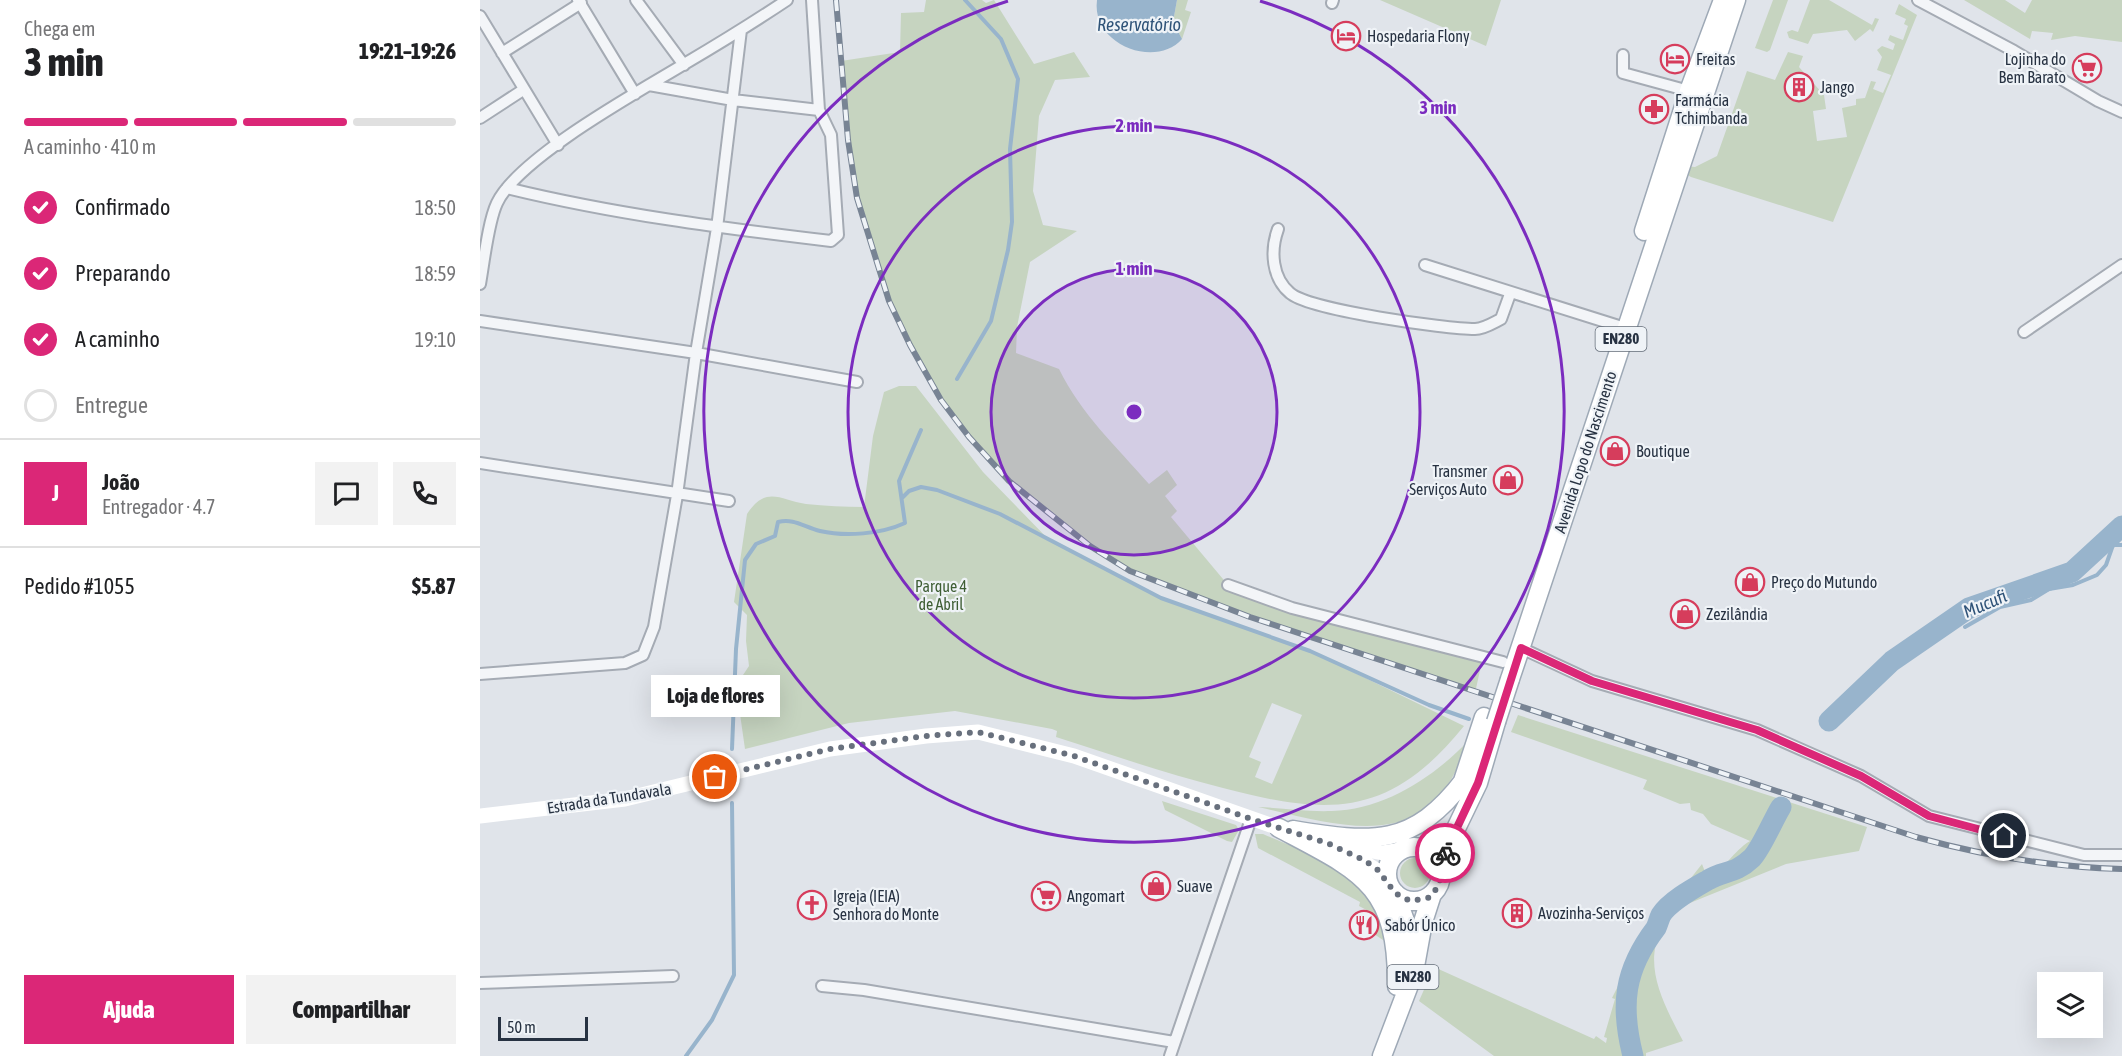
<!DOCTYPE html>
<html lang="pt">
<head>
<meta charset="utf-8">
<style>
  :root { --surface:#fff; --page:#f2f2f2; --text:#202124; --muted:#757577; --line:#e0e0e0; --accent:#db2777 }
  body { margin:0; font-family:"Asap Condensed",sans-serif; background:var(--page); color:var(--text); height:100vh; display:flex; flex-direction:column; font-size:22px; white-space:nowrap }
  * { box-sizing:border-box; margin:0 }
  p { font-size:20px; color:var(--muted) }
  .icon { flex:none; width:33px; height:33px; fill:none; stroke:currentColor; stroke-width:2; stroke-linecap:round; stroke-linejoin:round }
  .map { position:relative; flex:1; overflow:hidden }
  .side { display:flex; flex-direction:column; background:var(--surface); width:480px }
  .side>* { flex:none }
  .fabs { position:absolute; left:1557px; top:972px; display:grid; gap:12px }
  .fabs a { display:grid; place-items:center; width:66px; height:66px; border-radius:0px; background:var(--surface); box-shadow:0 6px 24px #0002; font-size:30px }
  .scale { position:absolute; left:18px; bottom:15px; width:90px; box-sizing:border-box; padding-left:6px; border:3px solid #273242; border-top:0; font-size:16px; line-height:21px; white-space:nowrap; color:#273242; -webkit-text-stroke:4px #eff3f7; paint-order:stroke }
  .pin { position:absolute; display:grid; place-items:center; width:51px; height:51px; color:#fff; margin:-26px; border:3px solid #fff; border-radius:50%; box-shadow:0 2px 6px #0007 }
  .courier { position:absolute; display:grid; place-items:center; width:60px; height:60px; margin:-30px; border:4px solid #db2777; border-radius:50%; background:#fff; color:#222; box-shadow:0 2px 8px #0007 }
  .bubble { position:absolute; height:42px; border-radius:0px; background:var(--surface); box-shadow:0 6px 24px #0002; font-size:20px; font-weight:800; line-height:42px; text-align:center }
  .headline em { font-style:normal; font-weight:800 }
  .headline div { display:flex; flex-direction:column-reverse }
  .headline { display:flex; align-items:center; justify-content:space-between; height:102px; padding:0 24px }
  h1 { font-size:39px; font-weight:800; line-height:45px }
  .bar { display:grid; grid-template-columns:repeat(4,1fr); gap:9px 6px; align-content:center; height:72px; padding:0 24px }
  .bar i { height:8px; border-radius:4px; background:var(--line) }
  .bar .selected { background:var(--accent) }
  .bar p { grid-column:span 4 }
  .line { display:flex; align-items:center; gap:15px; padding:0 24px; border-top:2px solid var(--line) }
  .line div { flex:1 }
  .round { display:grid; place-items:center; flex:none; width:63px; height:63px; border-radius:0px; background:var(--page) }
  ol { padding:0 24px; list-style:none }
  li { display:flex; align-items:center; gap:18px; height:66px }
  li p { margin-inline-start:auto }
  li .icon { padding:6px; border-radius:50%; background:var(--accent); color:#fff; stroke-width:4 }
  li:last-child { color:var(--muted) }
  li i { width:33px; height:33px; border:3px solid var(--line); border-radius:50% }
  .button { display:flex; gap:12px; margin-top:auto; padding:12px 24px }
  .button a { flex:1; height:69px; border-radius:0px; background:var(--accent); color:#fff; font-size:24px; font-weight:800; line-height:69px; text-align:center }
  .button a+a { background:var(--page); color:var(--text) }
  main { display:flex; flex:1; min-height:0 }
  .map>svg:first-child { display:block }
  .green { fill:#c6d4c0; fill-rule:evenodd }
  .water { fill:#98b4cc }
  .lines { fill:none; stroke-linecap:round; stroke-linejoin:round }
  .stream { stroke:#98b4cc; stroke-width:4 }
  .river { stroke:#98b4cc; stroke-width:21 }
  .street-casing { stroke:#a5abb4; stroke-width:14 }
  .primary-casing { stroke:#9ea9b6; stroke-width:21 }
  .street { stroke:#f3f5f8; stroke-width:10 }
  .secondary { stroke:#fff; stroke-width:15 }
  .primary { stroke:#fff; stroke-width:18 }
  .rail-casing { stroke:#788494; stroke-width:6 }
  .rail { stroke:#eff3f7; stroke-width:4; stroke-dasharray:11; stroke-linecap:butt }
  .primary-bridge-casing { stroke:#9ea9b6; stroke-width:21; stroke-linecap:butt }
  .primary-bridge { stroke:#fff; stroke-width:18 }
  .done { stroke:#68707d; stroke-width:6; stroke-dasharray:0 10.8 }
  .route { stroke:#db2777; stroke-width:8 }
  .ring { fill:none; stroke:#7b2cbf; stroke-width:3 }
  .labels { text-anchor:middle; stroke-width:4.5; stroke-linejoin:round; paint-order:stroke }
  .shield { fill:#eff3f7; stroke:#636c78; stroke-width:1.5 }
  .shield-label { font-size:15px; font-weight:bold; fill:#273242 }
  .poi-label { font-size:16px; fill:#273242; stroke:#eff3f7; text-anchor:start }
  .street-label { font-size:16px; fill:#273242; stroke:#eff3f7 }
  .park-label { font-size:16px; fill:#3e5e34; stroke:#eff3f7 }
  .water-label { font-size:18px; font-style:italic; fill:#2f5378; stroke:#eff3f7 }
  .centre { fill:#7b2cbf; stroke:#eff3f7; stroke-width:3 }
  .ring-label { font-size:18px; text-anchor:middle; font-weight:bold; fill:#7b2cbf; stroke:#eff3f7; stroke-width:4.5; stroke-linejoin:round; paint-order:stroke }
</style>
</head>
<body>
<main>
<section class="side">
<div class="headline"><div><h1>3 min</h1><p>Chega em</p></div><em>19:21–19:26</em></div>
<div class="bar"><i class="selected"></i><i class="selected"></i><i class="selected"></i><i></i><p>A caminho · 410 m</p></div>
<ol>
<li><svg class="icon" aria-label="check" viewBox="0 0 24 24"><path d="M5 12l5 5 9-10"/></svg>Confirmado<p>18:50</p></li>
<li><svg class="icon" aria-label="check" viewBox="0 0 24 24"><path d="M5 12l5 5 9-10"/></svg>Preparando<p>18:59</p></li>
<li><svg class="icon" aria-label="check" viewBox="0 0 24 24"><path d="M5 12l5 5 9-10"/></svg>A caminho<p>19:10</p></li>
<li><i></i>Entregue</li>
</ol>
<div class="line" style="height:108px"><b class="round" style="background:var(--accent);color:#fff">J</b><div><b>João</b><p>Entregador · 4.7</p></div><a class="round"><svg class="icon" aria-label="chat" viewBox="0 0 24 24"><path d="M4 5h16v11H9l-5 4z"/></svg></a><a class="round"><svg class="icon" aria-label="phone" viewBox="0 0 24 24"><path d="M5 4h4l2 5-3 2q2 4 5 5l2-3 5 2v4C11 20 4 13 5 4z"/></svg></a></div>
<div class="line" style="height:78px"><div>Pedido #1055</div><b>$5.87</b></div>
<div class="button"><a>Ajuda</a><a>Compartilhar</a></div>
</section>
<div class="map">
<svg width="1642" height="1056" viewBox="0 0 1642 1056">
  <rect width="100%" height="100%" fill="#e0e4ea"/>
  <path class="green" d="M446 0H502L506 3 514 0 554 64 594 52 610 77 575 80 559 116 553 191 563 225 597 231 550 262 537 327 536 353 579 369C601 414 636 446 669 484L687 470 697 485 685 496 697 511 691 517 748 585 1003 657 995 693C931 671 867 650 803 628 752 611 700 595 651 571 619 556 591 531 563 509 466 430 405 320 377 198 367 153 365 107 361 61L420 52 421 13 444 12Z
    M697 0H708L705 10 711 12 702 39 693 22Z
    M900 0H1021L1006 46Z
    M1293 0H1308L1290 50 1287 52 1275 48Z
    M1330 0H1349L1392 25 1395 18 1399 19 1393 32 1390 29 1375 41 1367 30 1333 34 1328 44 1309 38 1307 32 1312 30 1318 32Z
    M1484 0H1525L1545 13 1552 0H1642V42L1595 36 1571 40 1573 33 1552 31 1550 39Z
    M1419 4 1437 15 1353 222 1211 177 1203 172 1205 166 1215 167 1237 156 1267 71 1295 80 1308 52 1323 56 1319 67 1344 95 1346 109 1333 111 1337 141 1367 137 1362 108 1376 105V99L1385 98 1391 81 1396 82 1393 89 1403 93 1411 75 1397 70 1402 57 1397 50 1402 46 1413 50 1415 44 1408 40 1410 35 1423 40 1428 26 1424 24 1426 19 1415 14Z
    M419 386H436L503 472 570 541 681 598 830 651 984 726C910 818 849 816 743 788 687 774 632 755 576 737L577 731 572 729 475 711 369 723 265 749 259 707V681L269 666 266 641 267 615 254 602 267 514C286 485 300 500 326 504 345 506 365 507 384 507L393 436 404 392ZM792 703 822 715 792 784 775 777 781 762 769 757Z
    M1038 715 1387 827 1379 851 1306 864 1205 905C1152 944 1178 994 1203 1041L1166 1053V1056H1014L939 1001 954 967 1114 1039 1116 1036 1126 1043 1127 1038 1124 1037 1135 999 1132 998 1178 906 1188 907 1222 864 1227 877C1247 868 1252 852 1270 841L1231 824 1223 814 1211 810 1210 803 1200 804 1163 789 1167 780 1031 732Z
    M988 741C951 856 870 828 778 807 802 808 827 812 852 811 903 810 953 778 988 741Z
    M682 801 756 825 759 830 752 842 747 841 685 810Z
    M775 834H783C822 851 877 868 897 909 902 920 905 933 909 944L888 930 896 915 879 906 880 902 778 848Z
    M920 873a15 15 0 1 1 30 0a15 15 0 1 1-30 0Z"/>
  <path class="water" d="M617 0H697L693 22 702 39C676 69 611 45 617 0Z"/>
  <g class="lines">
    <path class="stream" d="M477 379 511 321 528 250 532 222 530 149 538 79 521 39 485 0
      M422 498 429 491 441 487 457 490 520 514 681 598 830 651 949 705 989 719
      M1485 627 1520 607 1551 600 1569 589 1593 585 1617 575 1626 565 1633 545H1642
      M252 749 256 649 265 560 276 544 295 536 298 522C314 518 324 527 340 531 366 537 401 534 425 523L419 481 441 430
      M206 1056 232 1020 254 975 252 803"/>
    <path class="river" d="M1349 721 1412 661 1489 608 1592 572 1642 526
      M1153 1056C1140 1005 1144 970 1176 928 1178 924 1179 919 1181 915 1190 901 1214 888 1228 880 1244 870 1254 875 1272 858 1281 849 1293 820 1301 807"/>
    <g class="street-casing">
      <path id="street" d="M98 0 155 94
        M156 0 204 65
        M1438 0 1534 51 1618 101 1642 112
        M852 3 853 0
        M0 16 78 145
        M22 53 101 3
        M1143 55V73L1209 91
        M169 85 253 100 339 110
        M0 118 43 90
        M27 188C133 214 242 228 351 241L358 235 351 135 339 110 332 0
        M798 229C790 251 792 278 810 293 829 310 966 329 995 329 1004 329 1013 323 1021 319L1030 294
        M945 265 1145 328
        M0 284C4 262 8 222 17 203 39 157 160 91 206 63 240 43 274 22 307 0
        M0 321 216 353 377 382
        M1544 332 1642 265
        M0 463 249 501
        M748 585 812 608 1023 662
        M1041 648 1112 681 1277 730 1381 776 1449 816 1604 855H1642
        M0 674 145 663 163 655 174 627 197 495 216 353 237 228 261 30
        M0 983 193 976
        M342 986 384 990 694 1042
        M690 1056 771 819"/>
    </g>
    <g class="primary-casing">
      <path id="primary" d="M1164 231 1209 91 1243 0
        M1030 679 1256 0
        M980 790 1004 717
        M799 828C880 871 918 884 917 986
        M813 830C892 843 933 848 985 779
        M907 874a27 27 0 1 1 54 0a27 27 0 1 1-54 0Z
        M962 869 969 843 998 783 1016 722
        M915 893 928 929 924 958
        M902 1056 934 972 943 922 952 894"/>
    </g>
    <use href="#street" class="street"/>
    <path class="secondary" d="M0 816 145 799 350 749 446 736 498 732 594 756 810 832
      M844 842 903 853 922 850
      M869 853 898 871 910 886"/>
    <use href="#primary" class="primary"/>
    <g class="rail-casing">
      <path id="rail" d="M356 0 368 140 377 198 409 301 430 345 461 400 489 437 529 481 610 546 650 571 770 617 1436 837C1504 856 1572 867 1642 869"/>
    </g>
    <use href="#rail" class="rail"/>
    <g class="primary-bridge-casing">
      <path id="primary-bridge" d="M1016 722 1030 679"/>
    </g>
    <use href="#primary-bridge" class="primary-bridge"/>
  </g>
  <g class="lines">
    <path class="done" d="M235 777 350 749 446 736 498 732 594 756 771 819 847 843 884 860 898 870 915 893 930 901 948 898 954 893 961 878 965 853"/>
    <path class="route" d="M965 853 998 783 1041 648 1112 681 1277 730 1381 776 1449 816 1524 836"/>
  </g>
  <circle cx="654" cy="412" r="143" fill="#7b2cbf" fill-opacity=".12"/>
  <g class="ring">
    <circle cx="654" cy="412" r="143"/>
    <circle cx="654" cy="412" r="286"/>
    <path d="M780 1A430 430 0 1 1 528 1"/>
  </g>
  <defs>
    <g id="hotel-ring" transform="scale(1.5)"><circle r="9.5" fill="#eff3f7" stroke="#d63d5c" stroke-width="1.5"/><path d="M-6-4.5h1.5V1H6V5H4.5V3h-9V5H-6ZM-4 0a1.8 1.8 0 1 1 3.6 0ZM.5 0V-2.5h3Q6-2.5 6 0Z" fill="#d63d5c"/></g>
    <g id="supermarket-ring" transform="scale(1.5)"><circle r="9.5" fill="#eff3f7" stroke="#d63d5c" stroke-width="1.5"/><path d="M-6-5.5h2.5l.6 2H6L4.5 2H-2.5L-4.4-4H-6ZM-1.5 3.2a1.3 1.3 0 1 0 .1 0ZM3 3.2a1.3 1.3 0 1 0 .1 0Z" fill="#d63d5c"/></g>
    <g id="building-ring" transform="scale(1.5)"><circle r="9.5" fill="#eff3f7" stroke="#d63d5c" stroke-width="1.5"/><path d="M-4-6H4V6H1V3H-1V6H-4ZM-2.5-4.3h1.7v1.8h-1.7ZM.8-4.3h1.7v1.8H.8ZM-2.5-1h1.7V.8h-1.7ZM.8-1h1.7V.8H.8Z" fill="#d63d5c"/></g>
    <g id="pharmacy-ring" transform="scale(1.5)"><circle r="9.5" fill="#eff3f7" stroke="#d63d5c" stroke-width="1.5"/><path d="M-2-6h4v4h4v4h-4v4h-4v-4h-4v-4h4Z" fill="#d63d5c"/></g>
    <g id="shop-ring" transform="scale(1.5)"><circle r="9.5" fill="#eff3f7" stroke="#d63d5c" stroke-width="1.5"/><path d="M-5-2.5h2.3a2.7 3.5 0 0 1 5.4 0H5L5.5 6h-11ZM-1.5-2.5h3a1.5 2.3 0 0 0-3 0Z" fill="#d63d5c"/></g>
    <g id="church-ring" transform="scale(1.5)"><circle r="9.5" fill="#eff3f7" stroke="#d63d5c" stroke-width="1.5"/><path d="M-1.2-6h2.4v3.5h3.3v2.4h-3.3V6h-2.4V-.1h-3.3v-2.4h3.3Z" fill="#d63d5c"/></g>
    <g id="restaurant-ring" transform="scale(1.5)"><circle r="9.5" fill="#eff3f7" stroke="#d63d5c" stroke-width="1.5"/><path d="M-5-6h1v4h1v-4h1v4h1v-4h1v5L-1.5 .5V6h-2V.5L-5-1ZM5-6V6H3V1.5H1.5Q1.5-4 5-6Z" fill="#d63d5c"/></g>
  </defs>
  <g fill-rule="evenodd">
    <use href="#hotel-ring" x="866" y="36"/>
    <use href="#hotel-ring" x="1195" y="59"/>
    <use href="#supermarket-ring" x="1607" y="68"/>
    <use href="#building-ring" x="1319" y="87"/>
    <use href="#pharmacy-ring" x="1174" y="109"/>
    <use href="#shop-ring" x="1135" y="451"/>
    <use href="#shop-ring" x="1028" y="480"/>
    <use href="#shop-ring" x="1270" y="582"/>
    <use href="#shop-ring" x="1205" y="614"/>
    <use href="#shop-ring" x="676" y="886"/>
    <use href="#supermarket-ring" x="566" y="896"/>
    <use href="#church-ring" x="332" y="905"/>
    <use href="#building-ring" x="1037" y="913"/>
    <use href="#restaurant-ring" x="884" y="925"/>
  </g>
  <g class="labels">
    <g class="shield">
      <rect x="1115.5" y="327" width="51" height="24" rx="4.5"/>
      <rect x="907.5" y="965" width="51" height="24" rx="4.5"/>
    </g>
    <g class="shield-label">
      <text x="1141" y="344">EN280</text>
      <text x="933" y="982">EN280</text>
    </g>
    <g class="poi-label">
      <text x="887" y="42">Hospedaria Flony</text>
      <text x="1216" y="65">Freitas</text>
      <text x="1586" y="65" text-anchor="end">Lojinha do<tspan x="1586" dy="18">Bem Barato</tspan></text>
      <text x="1340" y="93">Jango</text>
      <text x="1195" y="106">Farmácia<tspan x="1195" dy="18">Tchimbanda</tspan></text>
      <text x="1156" y="457">Boutique</text>
      <text x="1007" y="477" text-anchor="end">Transmer<tspan x="1007" dy="18">Serviços Auto</tspan></text>
      <text x="1291" y="588">Preço do Mutundo</text>
      <text x="1226" y="620">Zezilândia</text>
      <text x="697" y="892">Suave</text>
      <text x="353" y="902">Igreja (IEIA)<tspan x="353" dy="18">Senhora do Monte</tspan></text>
      <text x="587" y="902">Angomart</text>
      <text x="1058" y="919">Avozinha-Serviços</text>
      <text x="905" y="931">Sabór Único</text>
    </g>
    <g class="street-label">
      <text transform="translate(1105 452) rotate(-72)" y="6">Avenida Lopo do Nascimento</text>
      <text transform="translate(129 798) rotate(-9)" y="6">Estrada da Tundavala</text>
    </g>
    <g class="park-label">
      <text x="461" y="592">Parque 4<tspan x="461" dy="18">de Abril</tspan></text>
    </g>
    <g class="water-label">
      <text x="659" y="31">Reservatório</text>
      <text transform="translate(1505 604) rotate(-23)" y="6">Mucufi</text>
    </g>
  </g>
  <circle cx="654" cy="412" r="9" class="centre"/>
  <g class="ring-label">
    <text x="958" y="114">3 min</text>
    <text x="654" y="132">2 min</text>
    <text x="654" y="275">1 min</text>
  </g>
</svg>
<div class="fabs">
<a><svg class="icon" aria-label="layers" viewBox="0 0 24 24"><path d="M12 4l9 5-9 5-9-5zM3 14l9 5 9-5"/></svg></a>
</div>
<div class="scale">50 m</div>
<div class="pin" style="left:235px;top:777px;background:#ea580c"><svg class="icon" aria-label="bag" viewBox="0 0 24 24"><path d="M5 8h14l-1 12H6zM9 8a3 3 0 0 1 6 0"/></svg></div>
<div class="pin" style="left:1524px;top:836px;background:#1f2937"><svg class="icon" aria-label="home" viewBox="0 0 24 24"><path d="M3 11l9-7 9 7M6 9v11h12V9"/></svg></div>
<div class="courier" style="left:965px;top:853px"><svg class="icon" aria-label="bike" viewBox="0 0 24 24"><circle cx="6" cy="16" r="4"/><circle cx="18" cy="16" r="4"/><path d="M6 16l4-8h5l3 8M10 8l3 8H6M13 5h3"/></svg></div>
<div class="bubble" style="left:171px;top:675px;width:129px">Loja de flores</div>
</div>
</main>
</body>
</html>
